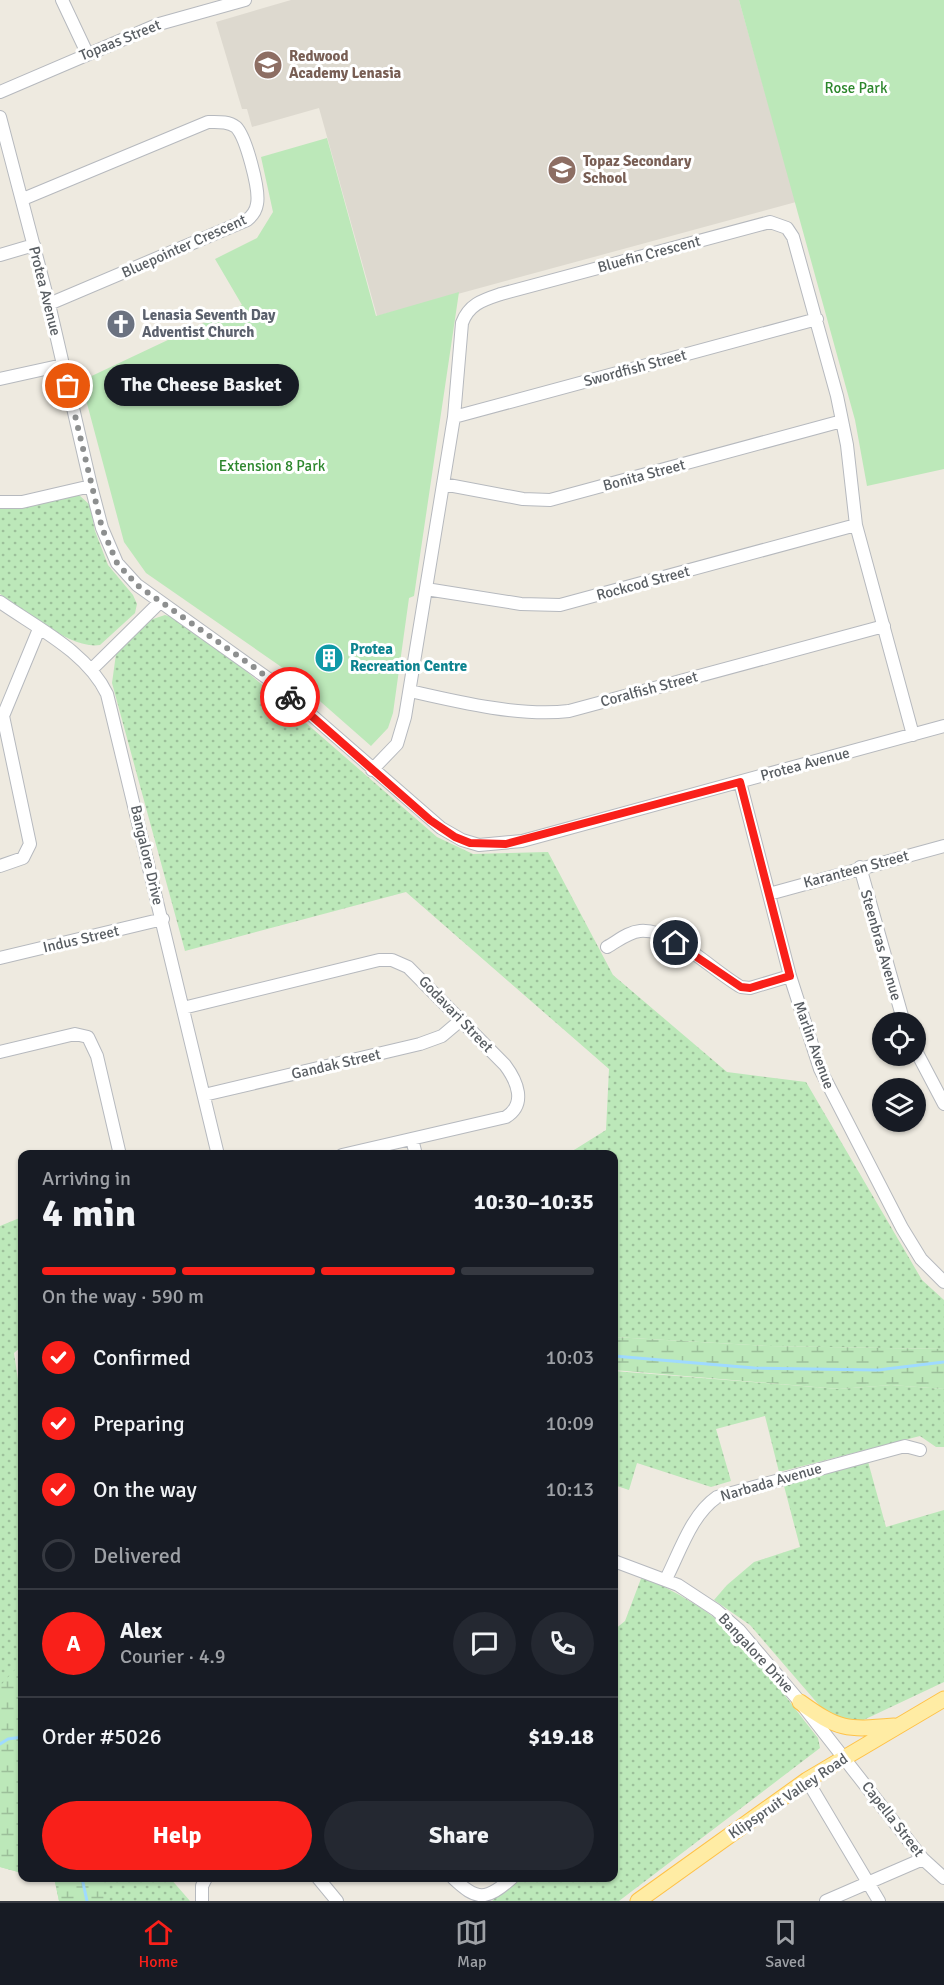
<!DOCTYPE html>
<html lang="en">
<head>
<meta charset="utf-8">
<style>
  :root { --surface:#171b24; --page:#242831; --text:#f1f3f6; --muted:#9ea1a6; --line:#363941; --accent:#f9201a }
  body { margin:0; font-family:Signika,sans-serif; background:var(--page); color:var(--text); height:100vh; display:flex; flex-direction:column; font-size:22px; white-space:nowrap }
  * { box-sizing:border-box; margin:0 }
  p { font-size:20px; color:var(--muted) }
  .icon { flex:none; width:33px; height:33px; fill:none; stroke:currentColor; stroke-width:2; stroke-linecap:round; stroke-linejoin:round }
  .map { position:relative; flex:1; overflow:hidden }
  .side { position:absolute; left:18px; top:1150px; width:600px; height:732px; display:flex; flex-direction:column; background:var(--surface); border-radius:12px; box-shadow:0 2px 4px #0004 }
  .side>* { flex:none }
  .controls { position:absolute; left:872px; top:1012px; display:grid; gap:12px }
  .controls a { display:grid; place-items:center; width:54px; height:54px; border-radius:50%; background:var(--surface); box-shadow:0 2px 4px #0004; font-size:30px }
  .pin { position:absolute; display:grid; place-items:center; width:51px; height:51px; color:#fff; margin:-26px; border:3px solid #fff; border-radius:50%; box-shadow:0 2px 6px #0007 }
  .courier { position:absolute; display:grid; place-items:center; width:60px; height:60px; margin:-30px; border:4px solid #f9201a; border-radius:50%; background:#fff; color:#222; box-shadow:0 2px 8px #0007 }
  .bubble { position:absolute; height:42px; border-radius:21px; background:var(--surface); box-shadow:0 2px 4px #0004; font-size:20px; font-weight:700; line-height:42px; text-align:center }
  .head em { font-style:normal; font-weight:700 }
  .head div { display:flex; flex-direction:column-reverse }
  .head { display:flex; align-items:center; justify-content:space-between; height:102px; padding:0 24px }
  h1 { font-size:39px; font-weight:700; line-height:45px }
  .bar { display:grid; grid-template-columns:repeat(4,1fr); gap:9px 6px; align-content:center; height:72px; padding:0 24px }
  .bar i { height:8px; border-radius:4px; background:var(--line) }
  .bar .selected { background:var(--accent) }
  .bar p { grid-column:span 4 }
  .line { display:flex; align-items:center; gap:15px; padding:0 24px; border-top:2px solid var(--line) }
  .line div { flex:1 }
  .round { display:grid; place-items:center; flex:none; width:63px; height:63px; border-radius:32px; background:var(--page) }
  ol { padding:0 24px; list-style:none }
  li { display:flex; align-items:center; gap:18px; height:66px }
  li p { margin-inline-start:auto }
  li .icon { padding:6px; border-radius:50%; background:var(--accent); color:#fff; stroke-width:4 }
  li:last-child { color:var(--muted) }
  li i { width:33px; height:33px; border:3px solid var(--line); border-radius:50% }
  .primary-button { display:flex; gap:12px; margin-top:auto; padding:12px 24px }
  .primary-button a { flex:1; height:69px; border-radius:36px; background:var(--accent); color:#fff; font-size:24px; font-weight:700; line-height:69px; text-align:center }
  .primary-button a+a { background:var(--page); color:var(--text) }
  .tab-bar { display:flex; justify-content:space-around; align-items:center; height:84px; border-top:2px solid var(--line); background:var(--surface); font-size:16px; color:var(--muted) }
  .tab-bar a { display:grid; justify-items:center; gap:3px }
  .tab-bar .selected { color:var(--accent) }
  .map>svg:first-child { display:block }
  .education { fill:#ddd9cf }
  .grass { fill:url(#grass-dots) }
  .wetland { fill:url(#wetland-marsh) }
  .park { fill:#bce8b9 }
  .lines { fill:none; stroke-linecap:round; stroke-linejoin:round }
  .stream { stroke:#9fdaff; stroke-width:3 }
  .minor-casing { stroke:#b6b9be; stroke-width:14 }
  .major-casing { stroke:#ffc248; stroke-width:17 }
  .minor { stroke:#fff; stroke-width:12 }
  .major { stroke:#ffeca4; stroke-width:15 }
  .done { stroke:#8d8f8f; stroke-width:6; stroke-dasharray:0 10.8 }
  .route { stroke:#f9201a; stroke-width:8 }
  .labels { text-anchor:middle; stroke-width:6; stroke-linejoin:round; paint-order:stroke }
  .street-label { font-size:15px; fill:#595e63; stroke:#fff }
  .education-label { font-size:15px; font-weight:bold; fill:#785e54; stroke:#fff; text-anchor:start }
  .park-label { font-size:15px; fill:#2d872d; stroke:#fff }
  .worship-label { font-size:15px; font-weight:bold; fill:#5b616d; stroke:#fff; text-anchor:start }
  .culture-label { font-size:15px; font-weight:bold; fill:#0d838f; stroke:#fff; text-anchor:start }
</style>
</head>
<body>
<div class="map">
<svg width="944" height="1901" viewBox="0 0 944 1901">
  <defs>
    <pattern id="grass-dots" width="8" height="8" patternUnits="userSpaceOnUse" patternTransform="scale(1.5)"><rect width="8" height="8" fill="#bce8b9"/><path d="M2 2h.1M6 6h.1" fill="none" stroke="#9cbf9a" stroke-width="1.8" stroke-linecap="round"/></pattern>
    <pattern id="wetland-marsh" width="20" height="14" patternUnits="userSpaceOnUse" patternTransform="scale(1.5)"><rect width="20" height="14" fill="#bce8b9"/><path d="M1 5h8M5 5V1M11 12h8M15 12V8" fill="none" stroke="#9cbf9a"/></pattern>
  </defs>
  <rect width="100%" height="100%" fill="#eeeae0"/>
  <path class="education" d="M291 0H739L796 202 377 316 319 108 252 127 247 109H242L216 22Z"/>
  <path class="grass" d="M79 495 90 505 95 531 108 565 133 595 137 604 135 613 100 645C71 650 24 610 0 594V507H27Z
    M165 615 175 618 245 670 437 837 473 854 548 852 613 975 727 1072 806 1082 922 1280 944 1300V1349L768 1346 614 1337V1155H566L606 1130 609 1069 406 892 185 951 112 683 116 654 150 620Z
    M22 1217V1346L14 1353 22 1407V1873L0 1867V1226Z
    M614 1371 839 1389 891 1385 944 1389V1447H936L920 1436 779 1472 765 1416 716 1429 731 1481 711 1487 637 1463 629 1490 614 1485Z
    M867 1458 886 1527 944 1510V1682L855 1724 825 1712 750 1625 714 1600 727 1585 754 1562 800 1547 784 1486Z
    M642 1576C676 1592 710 1610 736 1637 766 1667 791 1705 818 1738L820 1748 619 1901H492L517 1878H614V1630L625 1621Z
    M42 1878H170L190 1901H59L55 1882Z"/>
  <path class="wetland" d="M614 1337 768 1346 944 1349V1389L891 1385 839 1389 614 1370Z
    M22 1662V1873L0 1867V1686Z
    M42 1878H102L104 1901H59L55 1882Z"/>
  <path class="park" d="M739 0H944V469L867 486 855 420Z
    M327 138 376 316 459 292 414 596 409 598 393 713 388 728 371 746 280 666 146 573 124 542 81 381 242 305 215 259 257 238 273 212 261 157Z"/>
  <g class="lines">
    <path class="stream" d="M614 1356 754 1368 878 1370 944 1362
      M0 1744 8 1739 22 1737
      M82 1878 87 1901"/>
    <g class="minor-casing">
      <path id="minor" d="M62 0 87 53
        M0 92 159 24 245 0
        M0 117 49 304 91 486 102 528 117 563 137 585 277 685 441 828 462 840 479 845 522 841 944 726
        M23 199 208 122C218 122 228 121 236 127 246 137 260 190 257 204 256 211 252 216 247 220L49 304
        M0 255 34 245
        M0 379 63 365
        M454 417 817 319
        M443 484 523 499 550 500 842 421
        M0 502H22L91 486
        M426 589 521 604 560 605 856 525
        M0 602C37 628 87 652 107 694L218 1155
        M92 669 160 602
        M410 691C458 702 521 717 569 711L884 626
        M372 770 397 744 405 717 454 417 462 323C469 304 483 300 501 294L770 222 787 228 793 237 837 396 847 445 856 525 913 735
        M740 782 790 976 820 1069 902 1228 921 1259 944 1282
        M0 866 23 858 30 844 3 716 39 629
        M860 867 904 1023
        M769 894 944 846
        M607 947C618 941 628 932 640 931 672 928 714 972 741 987L750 988 790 976
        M0 958 163 919
        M183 1008 379 960H392L408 967 505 1065C517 1081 527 1104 506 1117L342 1155
        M915 1049 944 1104
        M0 1052 75 1034 88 1037 97 1056 120 1155
        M204 1095 420 1044 442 1036 461 1020
        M412 1139 416 1155
        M614 1561 678 1585 716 1610 739 1630 800 1702 923 1859 944 1878
        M666 1579C680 1552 691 1515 717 1497L905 1446 920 1450
        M807 1780 879 1901
        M318 1878 337 1901
        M453 1878C477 1901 486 1901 512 1878
        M202 1901V1886L206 1878
        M826 1901 923 1859"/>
    </g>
    <g class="major-casing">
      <path id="major" d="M800 1702C839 1730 846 1730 894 1726
        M638 1901 807 1780 944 1699"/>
    </g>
    <use href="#minor" class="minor"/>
    <use href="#major" class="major"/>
  </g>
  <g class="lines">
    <path class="done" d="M68 386 102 528 117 563 137 585 258 670 290 697"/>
    <path class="route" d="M290 697 430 820 455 837 470 843 506 844 740 782 790 976 750 988 741 987 676 943"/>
  </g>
  <defs>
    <g id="school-disc" transform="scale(1.5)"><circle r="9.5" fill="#8d6e63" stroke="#fff"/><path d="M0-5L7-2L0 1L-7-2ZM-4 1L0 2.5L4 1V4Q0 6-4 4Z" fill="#fff"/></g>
    <g id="church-disc" transform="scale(1.5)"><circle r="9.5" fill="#6b7280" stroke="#fff"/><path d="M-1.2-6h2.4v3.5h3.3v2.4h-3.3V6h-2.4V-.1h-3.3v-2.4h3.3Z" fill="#fff"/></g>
    <g id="building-disc" transform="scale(1.5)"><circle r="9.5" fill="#0f9aa8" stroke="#fff"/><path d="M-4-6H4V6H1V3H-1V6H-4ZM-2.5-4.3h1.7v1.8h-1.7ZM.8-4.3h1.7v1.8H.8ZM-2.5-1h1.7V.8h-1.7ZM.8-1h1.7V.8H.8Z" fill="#fff"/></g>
  </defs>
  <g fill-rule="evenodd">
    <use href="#school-disc" x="268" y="65"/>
    <use href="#school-disc" x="562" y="170"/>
    <use href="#church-disc" x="121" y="324"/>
    <use href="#building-disc" x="329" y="658"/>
  </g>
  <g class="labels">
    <g class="street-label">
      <text transform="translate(120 40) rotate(-22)" y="5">Topaas Street</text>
      <text transform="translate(184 246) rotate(-24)" y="5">Bluepointer Crescent</text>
      <text transform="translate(649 254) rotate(-15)" y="5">Bluefin Crescent</text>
      <text transform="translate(45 291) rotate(76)" y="5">Protea Avenue</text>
      <text transform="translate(635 368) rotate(-15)" y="5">Swordfish Street</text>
      <text transform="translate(644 475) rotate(-15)" y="5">Bonita Street</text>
      <text transform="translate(643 583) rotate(-15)" y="5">Rockcod Street</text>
      <text transform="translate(649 689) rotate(-15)" y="5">Coralfish Street</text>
      <text transform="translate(805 764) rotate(-15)" y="5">Protea Avenue</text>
      <text transform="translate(147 855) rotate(77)" y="5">Bangalore Drive</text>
      <text transform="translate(856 869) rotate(-15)" y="5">Karanteen Street</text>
      <text transform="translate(81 939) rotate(-13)" y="5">Indus Street</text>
      <text transform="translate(881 945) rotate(74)" y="5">Steenbras Avenue</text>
      <text transform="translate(456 1014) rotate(46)" y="5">Godavari Street</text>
      <text transform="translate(814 1045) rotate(70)" y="5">Marlin Avenue</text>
      <text transform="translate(336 1064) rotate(-13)" y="5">Gandak Street</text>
      <text transform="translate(771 1482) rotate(-16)" y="5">Narbada Avenue</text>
      <text transform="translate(756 1653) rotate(47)" y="5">Bangalore Drive</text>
      <text transform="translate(788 1796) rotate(-34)" y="5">Klipspruit Valley Road</text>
      <text transform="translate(893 1819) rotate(52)" y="5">Capella Street</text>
    </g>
    <g class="education-label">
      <text x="289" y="61">Redwood<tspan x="289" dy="17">Academy Lenasia</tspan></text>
      <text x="583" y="166">Topaz Secondary<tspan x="583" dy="17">School</tspan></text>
    </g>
    <g class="park-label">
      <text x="856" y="93">Rose Park</text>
      <text x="272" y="471">Extension 8 Park</text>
    </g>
    <g class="worship-label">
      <text x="142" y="320">Lenasia Seventh Day<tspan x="142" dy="17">Adventist Church</tspan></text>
    </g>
    <g class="culture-label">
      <text x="350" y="654">Protea<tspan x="350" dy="17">Recreation Centre</tspan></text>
    </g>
  </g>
</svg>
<div class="controls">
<a><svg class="icon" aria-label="locate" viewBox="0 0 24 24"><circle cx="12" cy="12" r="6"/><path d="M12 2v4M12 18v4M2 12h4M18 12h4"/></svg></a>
<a><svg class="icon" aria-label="layers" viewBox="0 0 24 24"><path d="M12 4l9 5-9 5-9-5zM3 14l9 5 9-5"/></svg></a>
</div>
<div class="pin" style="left:68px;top:386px;background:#ea580c"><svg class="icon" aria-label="bag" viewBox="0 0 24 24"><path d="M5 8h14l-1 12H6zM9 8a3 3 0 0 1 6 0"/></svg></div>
<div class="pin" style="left:676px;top:943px;background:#1f2937"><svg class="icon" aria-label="home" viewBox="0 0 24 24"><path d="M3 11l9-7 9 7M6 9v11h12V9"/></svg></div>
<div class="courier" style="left:290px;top:697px"><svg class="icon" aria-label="bike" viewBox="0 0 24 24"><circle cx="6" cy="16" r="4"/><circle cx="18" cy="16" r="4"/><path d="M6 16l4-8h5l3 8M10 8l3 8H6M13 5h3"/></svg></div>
<div class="bubble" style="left:104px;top:364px;width:195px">The Cheese Basket</div>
<section class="side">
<div class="head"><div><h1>4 min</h1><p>Arriving in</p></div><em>10:30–10:35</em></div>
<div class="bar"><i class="selected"></i><i class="selected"></i><i class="selected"></i><i></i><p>On the way · 590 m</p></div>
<ol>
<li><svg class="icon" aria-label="check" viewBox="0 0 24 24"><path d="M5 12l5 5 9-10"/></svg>Confirmed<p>10:03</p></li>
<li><svg class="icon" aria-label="check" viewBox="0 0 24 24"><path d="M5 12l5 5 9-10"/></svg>Preparing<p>10:09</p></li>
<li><svg class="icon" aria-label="check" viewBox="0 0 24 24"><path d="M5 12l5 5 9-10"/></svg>On the way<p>10:13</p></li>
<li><i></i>Delivered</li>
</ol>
<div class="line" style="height:108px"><b class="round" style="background:var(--accent);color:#fff">A</b><div><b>Alex</b><p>Courier · 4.9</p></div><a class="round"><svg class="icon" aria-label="chat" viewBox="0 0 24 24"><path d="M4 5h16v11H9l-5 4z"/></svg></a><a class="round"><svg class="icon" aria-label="phone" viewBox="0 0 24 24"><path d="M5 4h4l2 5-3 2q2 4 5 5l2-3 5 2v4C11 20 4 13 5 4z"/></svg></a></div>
<div class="line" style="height:78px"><div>Order #5026</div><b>$19.18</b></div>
<div class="primary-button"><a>Help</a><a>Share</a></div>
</section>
</div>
<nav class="tab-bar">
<a class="selected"><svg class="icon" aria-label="home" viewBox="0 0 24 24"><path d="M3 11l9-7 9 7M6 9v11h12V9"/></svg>Home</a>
<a><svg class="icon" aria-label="map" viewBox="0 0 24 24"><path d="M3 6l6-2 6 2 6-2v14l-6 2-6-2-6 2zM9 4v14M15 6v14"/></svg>Map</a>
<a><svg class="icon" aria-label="saved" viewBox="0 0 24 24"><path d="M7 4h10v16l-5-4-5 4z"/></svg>Saved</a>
</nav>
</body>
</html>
